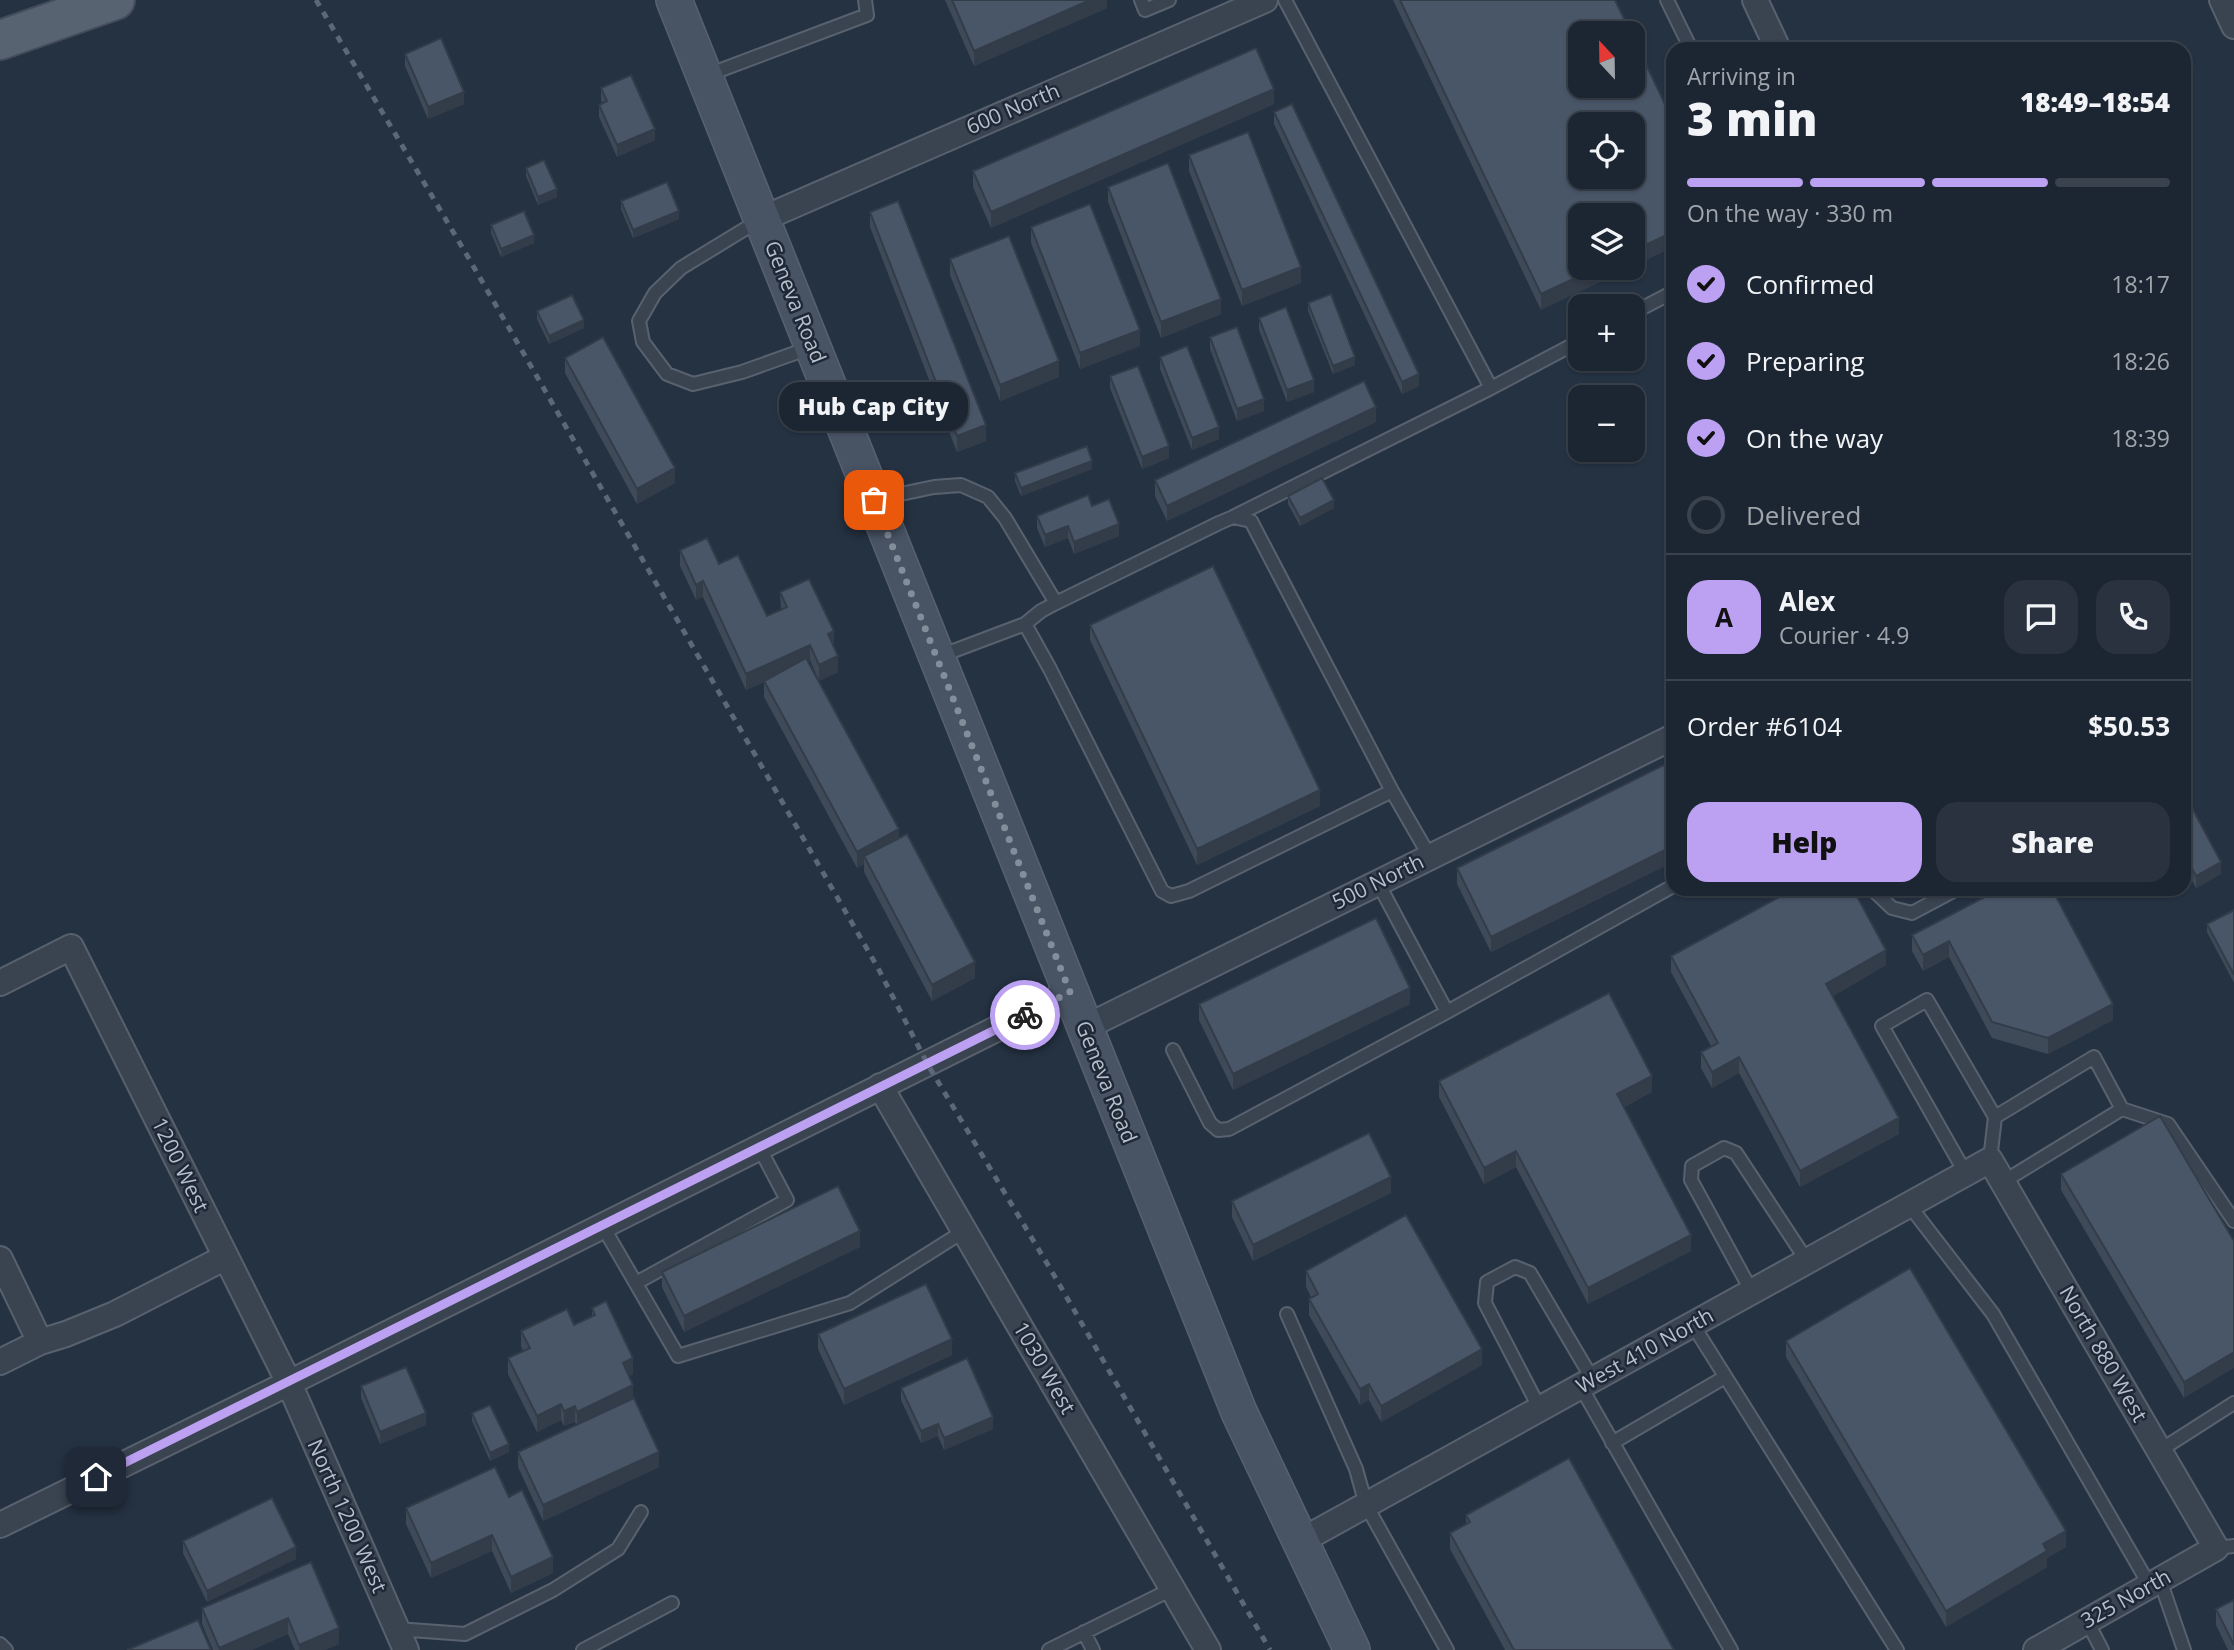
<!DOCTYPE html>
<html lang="en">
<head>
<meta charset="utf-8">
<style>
  :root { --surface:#1c2632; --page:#29323e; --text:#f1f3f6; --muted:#a0a5ac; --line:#3a434d; --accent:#bca0f2 }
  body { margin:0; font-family:"Open Sans",sans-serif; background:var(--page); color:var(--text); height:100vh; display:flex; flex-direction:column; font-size:26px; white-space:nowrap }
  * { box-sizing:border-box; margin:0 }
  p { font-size:23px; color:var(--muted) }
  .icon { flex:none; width:38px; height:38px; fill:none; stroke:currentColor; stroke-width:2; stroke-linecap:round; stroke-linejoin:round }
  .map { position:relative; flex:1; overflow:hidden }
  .details { position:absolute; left:1666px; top:42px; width:525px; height:854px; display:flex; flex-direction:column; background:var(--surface); border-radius:21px; box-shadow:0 2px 5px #0004,0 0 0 2px var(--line) }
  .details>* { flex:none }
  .needle { width:46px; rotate:338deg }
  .fabs { position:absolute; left:1568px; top:21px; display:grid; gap:14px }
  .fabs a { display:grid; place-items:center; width:77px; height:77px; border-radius:14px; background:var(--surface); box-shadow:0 2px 5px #0004,0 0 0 2px var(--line); font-size:35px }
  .pin { position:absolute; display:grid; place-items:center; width:60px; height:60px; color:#fff; margin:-30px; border-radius:14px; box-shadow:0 4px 10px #0006 }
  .courier { position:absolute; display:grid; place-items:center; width:70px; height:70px; margin:-35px; border:5px solid #bca0f2; border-radius:50%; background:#fff; color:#222; box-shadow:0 2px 9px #0007 }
  .bubble { position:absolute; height:49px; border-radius:21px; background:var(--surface); box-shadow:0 2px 5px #0004,0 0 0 2px var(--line); font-size:23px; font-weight:800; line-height:49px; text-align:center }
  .headline em { font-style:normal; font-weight:800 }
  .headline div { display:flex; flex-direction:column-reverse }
  .headline { display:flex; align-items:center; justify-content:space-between; height:119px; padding:0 21px }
  h1 { font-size:46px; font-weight:800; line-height:52px }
  .bar { display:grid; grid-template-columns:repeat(4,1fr); gap:10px 7px; align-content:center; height:84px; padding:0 21px }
  .bar i { height:9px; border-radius:5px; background:var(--line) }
  .bar .active { background:var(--accent) }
  .bar p { grid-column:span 4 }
  .line { display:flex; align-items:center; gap:18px; padding:0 21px; border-top:2px solid var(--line) }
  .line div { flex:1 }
  .round { display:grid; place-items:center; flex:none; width:74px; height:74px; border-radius:21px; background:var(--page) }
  ol { padding:0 21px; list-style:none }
  li { display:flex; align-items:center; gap:21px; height:77px }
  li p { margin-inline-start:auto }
  li .icon { padding:7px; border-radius:50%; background:var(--accent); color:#111; stroke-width:4 }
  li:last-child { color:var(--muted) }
  li i { width:38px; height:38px; border:4px solid var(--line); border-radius:50% }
  .button { display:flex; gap:14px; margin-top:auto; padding:14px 21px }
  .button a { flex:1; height:80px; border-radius:21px; background:var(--accent); color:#111; font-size:28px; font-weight:800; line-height:80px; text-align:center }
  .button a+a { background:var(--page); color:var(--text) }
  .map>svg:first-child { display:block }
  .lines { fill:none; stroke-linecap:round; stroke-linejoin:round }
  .service-casing { stroke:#58616e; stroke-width:16 }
  .minor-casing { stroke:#58616e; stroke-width:28 }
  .secondary-casing { stroke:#58616e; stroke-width:38 }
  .primary-casing { stroke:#444c5a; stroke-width:42 }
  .service { stroke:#3a4451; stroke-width:12 }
  .minor { stroke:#3a4451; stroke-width:24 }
  .secondary { stroke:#485364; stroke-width:35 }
  .primary { stroke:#586371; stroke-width:38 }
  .rail { stroke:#5c6878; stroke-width:5; stroke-dasharray:7 7; stroke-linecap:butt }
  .wall { fill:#3f4a59 }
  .shaded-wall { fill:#333c49 }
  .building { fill:#495668; stroke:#333c49; stroke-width:2; fill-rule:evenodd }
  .done { stroke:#848e9b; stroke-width:7; stroke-dasharray:0 12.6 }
  .route { stroke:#bca0f2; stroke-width:9 }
  .labels { text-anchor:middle; stroke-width:5; stroke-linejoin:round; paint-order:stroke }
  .street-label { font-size:21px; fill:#b7bfcb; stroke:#1e2837 }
</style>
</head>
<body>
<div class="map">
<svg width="2234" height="1650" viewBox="0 0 2234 1650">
  <rect width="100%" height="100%" fill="#253242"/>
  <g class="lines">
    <g class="service-casing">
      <path id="service" d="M1141 0 1145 10 1169 0
        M1285 0 1491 388 1580 341
        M1667 0 1691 49
        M705 76 867 15 865 0
        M758 221 681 268 655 293 639 321 643 342 667 374 693 384 742 372 812 347
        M1633 313 1673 292
        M877 499 934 487 961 485 988 497 1005 518 1056 603 1041 611 1025 624 1050 669 1162 891 1171 896 1189 891 1392 791 1430 857
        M1233 517 1491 388
        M1056 603 1219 523 1233 517 1251 521 1392 791
        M940 656 1025 624
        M1378 883 1447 1012 1673 886
        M1872 889 1892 908 1912 913 1957 889
        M1173 1050 1210 1123 1218 1130 1229 1129 1447 1012
        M2122 1109 2168 1124 2234 1221
        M1990 1160 1995 1117 2094 1057 2122 1109 2003 1182
        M1966 1174 1882 1026 1927 1000 1995 1117
        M1909 1205 1993 1314 2150 1586
        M602 1225 678 1356 850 1303 964 1231
        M636 1283 787 1200 759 1147
        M1752 1292 1691 1180 1692 1166 1724 1148 1736 1153 1807 1261
        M1287 1314 1356 1469 1366 1505 1447 1650
        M1693 1325 1897 1650
        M1581 1387 1731 1650
        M1540 1409 1485 1303 1487 1282 1515 1267 1530 1273 1593 1380
        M1612 1443 1725 1377
        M2159 1451 2234 1403
        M2216 1548 2234 1546
        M2160 1580 2184 1650
        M2087 1621 2102 1650
        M397 1629 465 1634 553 1590 618 1549 641 1512
        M1084 1632 1093 1650
        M0 1644 6 1650
        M583 1650 672 1603
        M1049 1650 1172 1589"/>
    </g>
    <g class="minor-casing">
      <path id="minor" d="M1755 0 1778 49
        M2222 0 2234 26
        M762 219 1265 0
        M0 983 71 947 289 1383 406 1650
        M1084 1028 1673 737
        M880 1086 1208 1650
        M0 1259 40 1342
        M0 1362 40 1342 66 1334 115 1314 226 1257
        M0 1525 289 1383 1070 992
        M1299 1542 1990 1160 2216 1548 2036 1650"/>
    </g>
    <g class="secondary-casing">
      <path id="secondary" d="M674 0 1239 1412 1352 1650"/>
    </g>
    <g class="primary-casing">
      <path id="primary" d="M0 40 115 0"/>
    </g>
    <use href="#service" class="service"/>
    <use href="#minor" class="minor"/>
    <use href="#secondary" class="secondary"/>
    <use href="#primary" class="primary"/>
    <path class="rail" d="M316 0 468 257 878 968 928 1065 1051 1270 1270 1650"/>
  </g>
  <path class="wall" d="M945 0H1107V8L974 66Z
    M1393 0H1615L1673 121V247L1633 266V215L1541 310Z
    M405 54 464 104 428 119 405 66Z
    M601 88 655 140 617 157 599 117V105L602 103 601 100Z
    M1274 104 991 228 973 187V171Z
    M1274 112 1419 386 1402 394 1274 124Z
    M1189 155 1301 283 1242 306 1189 171Z
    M526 168 557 197 538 205 526 176Z
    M1108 187 1221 314 1161 338 1108 202Z
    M621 201 679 219 633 238 621 209Z
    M870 212 986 441 957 452 870 227Z
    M491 225 534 243 501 257 491 233Z
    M1031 227 1140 346 1080 369 1031 243Z
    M950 259 1059 377 1000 401 950 275Z
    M1308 303 1355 365 1333 374 1308 311Z
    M537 311 584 328 549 344 537 319Z
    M1259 318 1314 392 1287 402 1259 330Z
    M1210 337 1264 411 1237 421 1210 349Z
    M1160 357 1219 439 1192 450 1160 369Z
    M565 358 675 483 637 504 565 373Z
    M1110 376 1169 458 1142 469 1110 388Z
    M1376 422 1167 521 1155 496V480Z
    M1092 469 1021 496 1015 481V473Z
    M1288 496 1334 508 1300 526 1288 504Z
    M1092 506 1119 536 1074 554 1068 538 1045 547 1037 528V516Z
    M680 550 719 564 767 616 781 610 780 592 834 647 838 672 819 681 810 660 808 661 899 838 975 978 932 1001 864 872V864L857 868 764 697V682L746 690 703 597 696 600 680 566Z
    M1090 625 1320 806 1197 865 1090 640Z
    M1673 762V862L1491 952 1457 884V868Z
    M2184 810 2221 874 2196 888 2184 866Z
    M2000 889 2113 1020 2048 1054 1992 1038 1949 957 1923 971 1912 951V935Z
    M2234 910V983L2207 932V924Z
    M1671 956 1886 965 1833 996 1899 1134 1800 1187 1739 1073 1712 1088 1701 1068V1052L1711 1046 1671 972Z
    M1199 1004H1410L1233 1090 1199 1020Z
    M1439 1081 1652 1092 1624 1107 1691 1251 1588 1304 1516 1167 1484 1184 1439 1097Z
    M2061 1174 2234 1241 2184 1398 2061 1190Z
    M1391 1193 1253 1261 1232 1217V1201Z
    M860 1247 684 1332 662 1287V1272Z
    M1306 1271 1482 1365 1381 1422 1369 1400 1360 1405 1309 1315V1299L1311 1297 1306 1287Z
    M592 1308 633 1374 629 1376 633 1398 659 1467 543 1521 518 1467V1452L576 1425 575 1422 564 1426 561 1420 537 1432 508 1374V1358L523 1351 521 1346V1331L574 1325 592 1317Z
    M818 1334 952 1355 844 1405 818 1349Z
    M1786 1341 2066 1547 2047 1558V1567L1946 1627 1786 1357Z
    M361 1386 426 1425 380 1444 361 1398Z
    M901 1388 993 1429 944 1450 938 1436 921 1443 901 1400Z
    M472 1413 509 1452 490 1461 472 1421Z
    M509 1497 553 1573 511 1593 492 1551 431 1578 406 1524V1508Z
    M1466 1515 1674 1650H1505L1450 1549V1533L1466 1525Z
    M183 1541 296 1559 207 1602 183 1553Z
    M311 1562 339 1644 324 1650H295L288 1634 251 1650H213L202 1624V1608Z
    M2234 1600V1650H2228L2216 1625V1609Z"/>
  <path class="shaded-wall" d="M1090 0H1107V8L974 66V51Z
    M1274 89V104L991 228V212Z
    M464 92V104L428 119V107Z
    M655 129V140L617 157V145Z
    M557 189V197L538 205V197Z
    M679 211V219L633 238V230Z
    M1673 232V247L1633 266V251Z
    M534 235V243L501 257V249Z
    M1301 267V283L1242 306V290Z
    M1597 268H1630L1541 310V294Z
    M1221 299V314L1161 338V322Z
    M584 320V328L549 344V336Z
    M1140 330V346L1080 369V353Z
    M1355 357V365L1333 374V366Z
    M1059 361V377L1000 401V385Z
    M1419 374V386L1402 394V382Z
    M1314 380V392L1287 402V390Z
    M1264 399V411L1237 421V409Z
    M1376 407V422L1167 521V506Z
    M986 425V441L957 452V436Z
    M1219 427V439L1192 450V438Z
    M1169 446V458L1142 469V457Z
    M1092 461V469L1021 496V488Z
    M675 468V483L637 504V489Z
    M1334 500V508L1300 526V518Z
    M1119 524V536L1074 554V542Z
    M1068 526V538L1045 547V535Z
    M703 581V597L696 600V585Z
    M834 631V647L828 634Z
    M810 645V660L746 690V674Z
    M838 656V672L819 681V665Z
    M1320 790V806L1197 865V849Z
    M899 829V844L864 856V864L857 868V852Z
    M1673 846V862L1491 952V937Z
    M2221 862V874L2196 888V876Z
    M1949 941V957L1923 971V955Z
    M1886 950V965L1826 1000V984Z
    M975 962V978L932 1001V985Z
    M1410 988V1004L1233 1090V1074Z
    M2113 1004V1020L2048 1054V1038Z
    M1739 1057V1073L1712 1088V1072Z
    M1652 1076V1092L1617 1110V1094Z
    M1899 1118V1134L1800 1187V1171Z
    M1516 1151V1167L1484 1184V1168Z
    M1391 1177V1193L1253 1261V1245Z
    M860 1231V1247L684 1332V1316Z
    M1691 1235V1251L1588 1304V1288Z
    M952 1339V1355L844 1405V1389Z
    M1482 1349V1365L1381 1422V1406Z
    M2234 1352V1368L2184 1398V1382Z
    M633 1358V1374L623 1379V1363Z
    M1369 1384V1400L1360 1405V1389Z
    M633 1385V1401L577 1428V1412Z
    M561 1404V1420L537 1432V1416Z
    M575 1406V1422L564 1426V1411Z
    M426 1413V1425L380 1444V1432Z
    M993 1417V1429L944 1450V1438Z
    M938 1424V1436L921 1443V1431Z
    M509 1444V1452L490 1461V1453Z
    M659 1452V1467L543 1521V1505Z
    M2066 1531V1547L2047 1558V1567L1946 1627V1611L2043 1544Z
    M492 1535V1551L431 1578V1563Z
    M296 1547V1559L207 1602V1591Z
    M553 1557V1573L511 1593V1577Z
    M288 1618V1634L251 1650H219V1648Z
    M339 1628V1644L324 1650H299V1645Z"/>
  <path class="building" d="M952 0H1090L974 51Z
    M1400 0H1615L1631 33H1580V86H1633V37L1673 121V232L1633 251V215H1580V268H1597L1541 294ZM1580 124H1633V177H1580Z
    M441 38 464 92 428 107 405 54Z
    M1256 48 1274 89 991 212 973 171Z
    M631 75 655 129 617 145 599 105 607 101 601 88Z
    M1292 104 1419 374 1402 382 1274 112Z
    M1248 132 1301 267 1242 290 1189 155Z
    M544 160 557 189 538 197 526 168Z
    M1168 163 1221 299 1161 322 1108 187Z
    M667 182 679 211 633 230 621 201Z
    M898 201 986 425 957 436 870 212Z
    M1090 204 1140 330 1080 353 1031 227Z
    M524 211 534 235 501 249 491 225Z
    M1009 236 1059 361 1000 385 950 259Z
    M1331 294 1355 357 1333 366 1308 303Z
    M572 295 584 320 549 336 537 311Z
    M1286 307 1314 380 1287 390 1259 318Z
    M1237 327 1264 399 1237 409 1210 337Z
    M603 337 675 468 637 489 565 358Z
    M1187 346 1219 427 1192 438 1160 357Z
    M1138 366 1169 446 1142 457 1110 376Z
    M1364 381 1376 407 1167 506 1155 480Z
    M1087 446 1092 461 1021 488 1015 473Z
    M1322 478 1334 500 1300 518 1288 496Z
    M1088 495 1092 506 1109 499 1119 524 1074 542 1068 526 1045 535 1037 516Z
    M707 538 719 564 738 555 767 616 787 607 780 592 809 579 834 631 828 634 838 656 819 665 810 645 746 674 703 581 696 585 680 550Z
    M1213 566 1320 790 1197 849 1090 625Z
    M806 658 899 829 857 852 764 681Z
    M1672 761 1673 846 1491 937 1457 868Z
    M2191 806 2221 862 2196 876 2184 854V810Z
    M907 834 975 962 932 985 864 856Z
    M1794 889H1853L1886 950 1826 984 1899 1118 1800 1171 1739 1057 1712 1072 1701 1052 1718 1043 1671 956Z
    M2000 889H2052L2113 1004 2048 1038 1992 1022 1949 941 1923 955 1912 935Z
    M2234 910V975L2207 924Z
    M1376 918 1410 988 1233 1074 1199 1004Z
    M1609 993 1652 1076 1617 1094 1691 1235 1588 1288 1516 1151 1484 1168 1439 1081Z
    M2160 1116 2234 1241V1352L2184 1382 2061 1174Z
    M1369 1133 1391 1177 1253 1245 1232 1201Z
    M838 1186 860 1231 684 1316 662 1272Z
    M1406 1215 1482 1349 1381 1406 1369 1384 1360 1389 1309 1299 1318 1294 1306 1271Z
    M1910 1268 2066 1531 2043 1544 2047 1551 1946 1611 1786 1341Z
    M926 1284 952 1339 844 1389 818 1334Z
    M606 1301 633 1358 623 1363 633 1385 577 1412 575 1406 564 1411 561 1404 537 1416 508 1358 530 1348 521 1331 567 1309 574 1325 595 1315 592 1308Z
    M967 1358 993 1417 944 1438 938 1424 921 1431 901 1388Z
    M406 1367 426 1413 380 1432 361 1386Z
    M634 1398 659 1452 543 1505 518 1452Z
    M490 1405 509 1444 490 1453 472 1413Z
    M1569 1458 1674 1650H1514L1450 1533 1470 1522 1466 1515Z
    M495 1467 509 1497 522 1490 553 1557 511 1577 492 1535 431 1563 406 1508Z
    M272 1498 296 1547 207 1591 183 1541Z
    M311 1562 339 1628 299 1645 288 1618 219 1648 202 1608Z
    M2234 1600V1645L2216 1609Z
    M198 1620 211 1650H127Z"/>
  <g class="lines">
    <path class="done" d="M874 500 1070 992 1025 1015"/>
    <path class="route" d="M96 1477 1025 1015"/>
  </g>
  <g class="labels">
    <g class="street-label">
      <text transform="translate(1013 109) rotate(-23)" y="7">600 North</text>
      <text transform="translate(795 302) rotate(68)" y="7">Geneva Road</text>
      <text transform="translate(1378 882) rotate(-26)" y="7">500 North</text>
      <text transform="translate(1106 1082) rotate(68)" y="7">Geneva Road</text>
      <text transform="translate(180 1165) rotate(64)" y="7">1200 West</text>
      <text transform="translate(1645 1351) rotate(-29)" y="7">West 410 North</text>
      <text transform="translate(2103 1354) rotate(60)" y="7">North 880 West</text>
      <text transform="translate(1044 1368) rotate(60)" y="7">1030 West</text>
      <text transform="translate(347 1516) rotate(66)" y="7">North 1200 West</text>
      <text transform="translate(2126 1599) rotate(-29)" y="7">325 North</text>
    </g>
  </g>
</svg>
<div class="fabs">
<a><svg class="needle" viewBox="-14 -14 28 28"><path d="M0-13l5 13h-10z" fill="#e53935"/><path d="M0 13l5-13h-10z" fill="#a0a5ac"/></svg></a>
<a><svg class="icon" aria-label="locate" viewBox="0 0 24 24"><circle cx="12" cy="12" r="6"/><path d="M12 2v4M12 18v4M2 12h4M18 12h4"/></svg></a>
<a><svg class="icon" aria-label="layers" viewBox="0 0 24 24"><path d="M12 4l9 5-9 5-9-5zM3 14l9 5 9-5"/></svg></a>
<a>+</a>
<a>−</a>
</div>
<div class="pin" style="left:874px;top:500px;background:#ea580c"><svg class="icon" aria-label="bag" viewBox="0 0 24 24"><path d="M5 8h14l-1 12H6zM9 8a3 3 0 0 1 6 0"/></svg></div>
<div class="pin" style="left:96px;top:1477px;background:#1f2937"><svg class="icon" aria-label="home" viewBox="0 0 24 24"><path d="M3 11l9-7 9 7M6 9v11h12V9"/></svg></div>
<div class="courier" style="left:1025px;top:1015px"><svg class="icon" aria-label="bike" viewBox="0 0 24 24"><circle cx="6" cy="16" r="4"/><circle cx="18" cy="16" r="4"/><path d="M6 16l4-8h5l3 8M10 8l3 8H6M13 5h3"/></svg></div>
<div class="bubble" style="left:779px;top:382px;width:189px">Hub Cap City</div>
<section class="details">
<div class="headline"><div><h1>3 min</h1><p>Arriving in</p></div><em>18:49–18:54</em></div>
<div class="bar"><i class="active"></i><i class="active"></i><i class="active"></i><i></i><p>On the way · 330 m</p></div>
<ol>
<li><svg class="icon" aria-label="check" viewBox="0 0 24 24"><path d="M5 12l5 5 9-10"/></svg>Confirmed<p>18:17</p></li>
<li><svg class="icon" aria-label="check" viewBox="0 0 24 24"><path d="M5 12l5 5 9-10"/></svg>Preparing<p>18:26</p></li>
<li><svg class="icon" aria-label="check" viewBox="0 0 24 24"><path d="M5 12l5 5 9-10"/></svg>On the way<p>18:39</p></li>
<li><i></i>Delivered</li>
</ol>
<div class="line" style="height:126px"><b class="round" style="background:var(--accent);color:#111">A</b><div><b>Alex</b><p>Courier · 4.9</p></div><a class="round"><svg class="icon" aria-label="chat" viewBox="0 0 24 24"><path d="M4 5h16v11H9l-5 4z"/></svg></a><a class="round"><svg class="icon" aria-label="phone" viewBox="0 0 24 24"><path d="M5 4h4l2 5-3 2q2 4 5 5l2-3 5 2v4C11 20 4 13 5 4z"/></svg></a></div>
<div class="line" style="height:91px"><div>Order #6104</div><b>$50.53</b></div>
<div class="button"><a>Help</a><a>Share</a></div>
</section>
</div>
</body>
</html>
